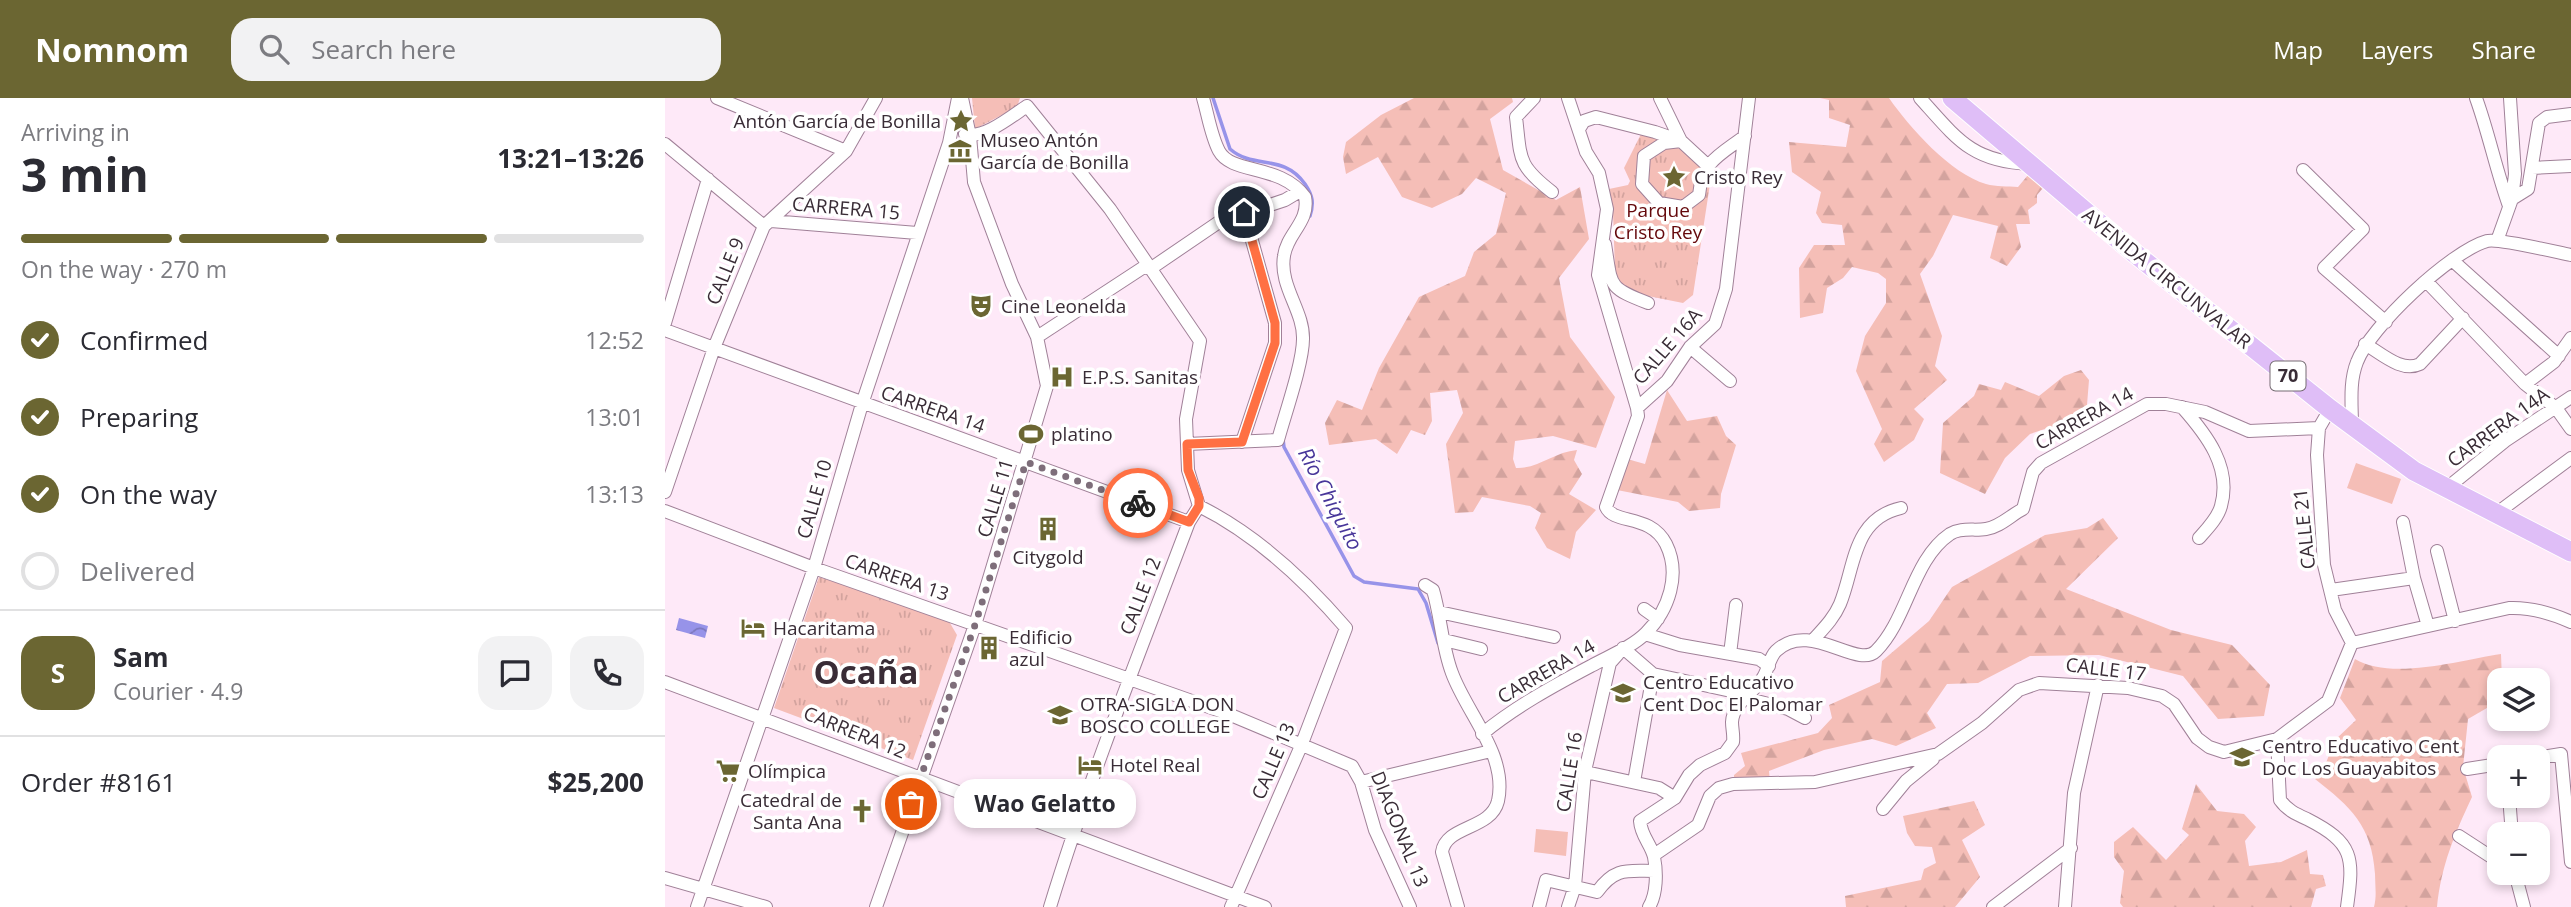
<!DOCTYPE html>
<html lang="en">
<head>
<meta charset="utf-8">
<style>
  :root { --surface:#fff; --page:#f2f2f3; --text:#2b2b33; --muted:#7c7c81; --line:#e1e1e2; --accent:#6b6632 }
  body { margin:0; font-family:"Open Sans",sans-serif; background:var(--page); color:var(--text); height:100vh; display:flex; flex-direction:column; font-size:26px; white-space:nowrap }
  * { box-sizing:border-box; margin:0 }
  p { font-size:23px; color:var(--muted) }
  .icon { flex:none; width:38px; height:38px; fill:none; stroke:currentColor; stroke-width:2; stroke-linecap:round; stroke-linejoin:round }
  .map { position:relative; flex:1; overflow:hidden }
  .side { display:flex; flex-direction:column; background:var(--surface); width:665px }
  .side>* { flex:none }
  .buttons { position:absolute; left:1822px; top:570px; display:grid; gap:14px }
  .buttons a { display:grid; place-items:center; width:63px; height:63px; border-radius:14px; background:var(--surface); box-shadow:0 4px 10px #0003; font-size:35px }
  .pin { position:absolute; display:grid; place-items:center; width:60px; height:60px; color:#fff; margin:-30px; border:4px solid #fff; border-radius:50%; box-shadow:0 2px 7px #0007 }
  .courier { position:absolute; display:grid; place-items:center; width:70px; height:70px; margin:-35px; border:5px solid #ff7043; border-radius:50%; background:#fff; color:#222; box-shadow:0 2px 9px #0007 }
  .bubble { position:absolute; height:49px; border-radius:21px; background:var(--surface); box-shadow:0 4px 10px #0003; font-size:23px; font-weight:700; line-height:49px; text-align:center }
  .summary em { font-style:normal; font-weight:700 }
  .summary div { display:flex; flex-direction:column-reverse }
  .summary { display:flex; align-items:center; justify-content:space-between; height:119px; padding:0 21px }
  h1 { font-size:46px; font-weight:700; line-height:52px }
  .bar { display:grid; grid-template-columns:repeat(4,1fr); gap:10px 7px; align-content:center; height:84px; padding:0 21px }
  .bar i { height:9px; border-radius:5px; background:var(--line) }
  .bar .current { background:var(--accent) }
  .bar p { grid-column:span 4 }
  .line { display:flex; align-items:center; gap:18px; padding:0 21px; border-top:2px solid var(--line) }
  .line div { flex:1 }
  .round { display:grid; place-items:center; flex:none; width:74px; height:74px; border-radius:21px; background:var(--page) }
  ol { padding:0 21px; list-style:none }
  li { display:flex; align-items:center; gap:21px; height:77px }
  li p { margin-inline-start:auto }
  li .icon { padding:7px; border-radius:50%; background:var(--accent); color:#fff; stroke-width:4 }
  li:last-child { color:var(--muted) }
  li i { width:38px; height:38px; border:4px solid var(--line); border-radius:50% }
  header { display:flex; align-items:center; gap:42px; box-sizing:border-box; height:98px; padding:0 35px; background:var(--accent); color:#fff }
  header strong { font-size:33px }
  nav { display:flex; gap:38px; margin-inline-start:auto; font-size:24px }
  .search { width:490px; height:63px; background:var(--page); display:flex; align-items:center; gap:18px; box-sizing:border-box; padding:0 24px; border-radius:21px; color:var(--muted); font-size:26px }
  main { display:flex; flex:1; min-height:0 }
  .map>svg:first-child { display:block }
  .grass { fill:url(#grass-tufts) }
  .forest { fill:url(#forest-firs) }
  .garden { fill:#f5beb7 }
  .water { fill:url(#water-waves) }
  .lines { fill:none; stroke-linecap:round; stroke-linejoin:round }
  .stream { stroke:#9793e9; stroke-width:3.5 }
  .minor-casing { stroke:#a08198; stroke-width:14 }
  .primary-casing { stroke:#fff; stroke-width:21 }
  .minor { stroke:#fff; stroke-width:12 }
  .primary { stroke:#dfbef7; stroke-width:19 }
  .done { stroke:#7e6e7a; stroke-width:7; stroke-dasharray:0 12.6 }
  .route { stroke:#ff7043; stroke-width:9 }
  .labels { text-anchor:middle; stroke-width:7; stroke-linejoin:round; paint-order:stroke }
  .shield { fill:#fff; stroke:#746b72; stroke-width:2 }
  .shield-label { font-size:18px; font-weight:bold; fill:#392c36 }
  .poi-label { font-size:19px; fill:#392c36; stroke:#fff; text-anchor:start }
  .street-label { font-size:19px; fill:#392c36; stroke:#fff }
  .park-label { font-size:19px; fill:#64080b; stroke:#fff }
  .water-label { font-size:21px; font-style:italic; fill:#48379a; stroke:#fff }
  .town-label { font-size:33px; font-weight:bold; fill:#392c36; stroke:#fff }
</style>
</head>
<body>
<header>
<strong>Nomnom</strong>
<div class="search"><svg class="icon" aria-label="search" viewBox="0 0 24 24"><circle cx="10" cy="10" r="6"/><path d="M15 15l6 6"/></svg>Search here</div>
<nav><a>Map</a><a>Layers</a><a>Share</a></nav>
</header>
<main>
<section class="side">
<div class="summary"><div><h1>3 min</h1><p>Arriving in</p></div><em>13:21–13:26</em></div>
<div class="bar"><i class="current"></i><i class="current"></i><i class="current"></i><i></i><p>On the way · 270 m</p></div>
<ol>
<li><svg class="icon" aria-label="check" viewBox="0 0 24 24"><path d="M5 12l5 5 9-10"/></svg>Confirmed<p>12:52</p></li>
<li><svg class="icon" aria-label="check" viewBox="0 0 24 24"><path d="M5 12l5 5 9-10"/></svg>Preparing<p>13:01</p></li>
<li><svg class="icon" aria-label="check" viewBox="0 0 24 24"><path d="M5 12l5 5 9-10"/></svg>On the way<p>13:13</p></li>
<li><i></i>Delivered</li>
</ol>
<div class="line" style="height:126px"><b class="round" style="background:var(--accent);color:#fff">S</b><div><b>Sam</b><p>Courier · 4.9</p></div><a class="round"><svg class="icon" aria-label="chat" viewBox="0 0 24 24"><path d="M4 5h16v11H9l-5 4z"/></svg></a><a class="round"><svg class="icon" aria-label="phone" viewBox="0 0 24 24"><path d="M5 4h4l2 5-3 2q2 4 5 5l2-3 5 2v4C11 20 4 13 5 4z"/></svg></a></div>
<div class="line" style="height:91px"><div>Order #8161</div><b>$25,200</b></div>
</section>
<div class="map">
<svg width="1906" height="809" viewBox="0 0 1906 809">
  <defs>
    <pattern id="grass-tufts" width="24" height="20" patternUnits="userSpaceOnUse" patternTransform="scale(1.75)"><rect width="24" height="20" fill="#f5beb7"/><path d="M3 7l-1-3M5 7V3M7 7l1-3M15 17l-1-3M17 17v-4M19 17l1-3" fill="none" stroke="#d3a39e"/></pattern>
    <pattern id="forest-firs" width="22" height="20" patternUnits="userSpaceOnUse" patternTransform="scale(1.75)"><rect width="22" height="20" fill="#f5beb7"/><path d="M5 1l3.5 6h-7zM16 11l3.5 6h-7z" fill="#d3a39e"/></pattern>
    <pattern id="water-waves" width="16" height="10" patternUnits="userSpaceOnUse" patternTransform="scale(1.75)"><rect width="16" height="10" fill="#9793e9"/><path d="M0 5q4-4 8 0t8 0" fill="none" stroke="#7c78be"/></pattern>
  </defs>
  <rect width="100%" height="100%" fill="#fee9f8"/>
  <path class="grass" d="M307 0H355L352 9 310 31Z
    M976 36C1004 42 1025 56 1047 73L1028 197 1018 205 973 196 957 187 950 174 948 113 944 91 963 87 965 83 959 70Z
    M154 479 282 520 292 537 248 662 109 610Z"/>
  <path class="forest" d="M749 0H847L848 4 825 21 838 72 891 102 915 89 924 141 894 180 905 239 950 299 931 350 888 338 850 343 848 361 851 370C873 371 889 354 912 352L909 362 917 376 904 396 931 412 911 434 905 461 882 450 870 430 876 415 865 408 817 399 808 414 790 415 781 346 798 315 792 292 765 295 767 323 760 337 746 332 732 356 711 341 664 347 660 325 672 302 697 312 714 270 754 199 800 178 809 154 831 136 841 95 811 80 797 96 767 110 737 99 713 59 681 76 678 59 681 44 716 17Z
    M1155 0H1224C1244 29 1286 76 1321 86 1331 89 1343 88 1353 89L1363 77 1378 90 1372 97V105L1363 112 1365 126H1351L1356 149 1342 168 1325 160 1333 128 1288 117 1268 158 1255 176 1277 238 1270 268 1282 282 1249 311 1259 321 1249 342 1219 364 1209 346 1217 331 1191 273 1200 238 1221 205V181L1213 175 1187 169 1178 180 1162 190 1158 215 1135 220 1134 170 1149 147H1180L1177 127 1157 125 1151 115 1156 94 1127 74 1124 44 1181 49 1185 27 1164 20V2Z
    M1416 272 1424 282 1422 307 1398 325 1365 336 1340 360 1320 396 1275 375 1278 325 1309 298 1314 286 1336 292 1340 284 1374 298 1399 278Z
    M1002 292 1022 323 1052 318 1061 338 1071 347 1056 396 1055 410 1024 413 1013 404 952 392 962 361 980 366Z
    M1438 420 1453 440 1401 491 1506 532 1567 547 1605 587 1599 618 1553 621 1518 578 1434 557 1365 558 1313 585 1282 586 1262 615 1271 630 1231 648 1207 641 1159 652 1104 673 1105 684 1069 682V677L1080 668 1076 655 1153 635 1167 620 1164 607 1215 584 1217 563 1264 523 1287 489 1380 437 1422 430Z
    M1836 556 1837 583H1834V603L1803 621 1798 669 1807 699C1790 735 1776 768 1772 809H1709C1712 798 1710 787 1710 776 1707 728 1686 709 1650 681L1657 675 1670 642 1691 622 1675 600 1690 561C1726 583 1796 562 1836 556Z
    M1531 686 1552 713 1579 716 1591 729 1580 743 1584 768 1616 764 1642 752 1645 776 1658 777 1661 788 1651 791 1646 809H1458L1455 805 1459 773 1449 759V744L1468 729 1501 762 1524 737 1517 731Z
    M1309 703 1320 727 1297 742 1315 779 1290 809H1181L1180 798 1256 782 1259 771 1271 765 1267 749 1250 748 1242 735 1238 718Z"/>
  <path class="garden" d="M1691 365 1736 381 1727 406 1682 390Z
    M871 731 903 734 901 758 869 754Z"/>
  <path class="water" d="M14 520 43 528 40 540 11 532Z"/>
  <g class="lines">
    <path class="stream" d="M548 0 565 51C589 72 618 55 640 86 648 98 649 105 645 118
      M618 341 619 349 689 478 699 484 753 491 761 505 773 545"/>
    <g class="minor-casing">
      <path id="minor" d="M52 0 181 53
        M869 0 851 19C856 61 852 67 887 94
        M995 0 1016 43
        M1255 0C1292 41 1307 64 1365 66
        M1811 0C1824 36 1831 72 1844 108
        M362 8 445 111 535 243 521 321 523 372 534 408 524 424C476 551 425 678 385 809
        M914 31 919 23 931 19 990 34 1016 43 1042 67
        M300 36C318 42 347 18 362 8
        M1016 43 999 45 979 58 977 86 994 105 1018 109 1034 97C1037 63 1055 57 1080 38
        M0 46 99 128
        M1867 70 1906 68
        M1638 72 1698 131 1659 170 1721 224
        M1847 101 1863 91 1874 25 1882 19 1906 16
        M106 123 252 135
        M1832 143 1847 101 1850 76 1845 0
        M940 146C947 189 942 189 983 205
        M1787 162 1894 258
        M485 171 554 124 620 102 635 93
        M1762 184 1860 286 1891 310 1906 331
        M0 225 43 81
        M0 232 524 424
        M372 239 482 167
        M1700 246C1717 256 1737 275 1755 266L1798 220
        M1025 249 1065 283
        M1860 286 1889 264 1906 240
        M1517 309C1541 336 1567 369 1556 408 1553 420 1542 431 1534 440
        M972 310 1002 283 1025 249 1050 226 1061 191 1084 0
        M1665 311 1654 330 1652 357 1659 467 1670 512 1687 545
        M1687 328C1687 307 1684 284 1692 264 1705 229 1786 153 1822 143 1832 140 1891 154 1906 157
        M577 344 610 245V225L579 114
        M522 346 613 342C620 316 638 265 638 241 639 213 614 188 619 158 622 135 645 124 640 99 615 65 567 77 554 53 546 38 543 17 538 0
        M1782 390 1840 343 1906 299
        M0 394 49 250 99 128 181 53 211 0
        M534 408C590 436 640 482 681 530L636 648 566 809
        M0 413 149 470 561 615 687 668 696 684 710 732 745 809
        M1832 415 1906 360
        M1738 424 1749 480 1763 528
        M1772 453 1790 523
        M760 487 768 492C776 519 777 549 787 575 802 616 843 657 833 703 826 732 781 727 777 754L793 809
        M1666 492 1749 480
        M979 511 993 521
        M774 514 889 539
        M980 536 1015 547 1094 561 1104 568
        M1149 541C1159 530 1169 520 1175 506 1190 470 1187 421 1236 410
        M779 542 816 551
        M958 550 988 576 1075 595 1080 600 1123 611 1140 620
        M1065 556 1071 507
        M0 584 600 809
        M817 636C850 609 888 588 926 568 944 558 967 549 981 535 1004 512 1016 476 1001 446 985 415 949 427 941 409L973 318 972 310 933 177 942 111 934 75 921 54 903 0
        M1612 641 1615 702C1622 712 1631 716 1642 721 1689 745 1689 759 1682 809
        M1896 656 1906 764
        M1871 660 1896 656
        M902 670 994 690 1010 700
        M1802 671 1834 666
        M696 684 826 653
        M969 684 988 576
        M1844 698 1847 737
        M1218 711 1241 683 1268 661
        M1794 738 1834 764
        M989 757 1033 727 1045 698 1054 690 1068 686 1150 684 1273 656 1317 625 1354 592 1374 585 1463 590 1497 598 1509 606 1532 640 1544 649 1559 654 1612 641 1663 603 1687 545 1844 510C1866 509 1886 515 1906 524
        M1850 775 1859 809
        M0 780 101 809
        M32 809 149 470 197 306 284 45 293 0
        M211 809 310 527 382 288 372 239 347 186 309 84 305 38 297 0
        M874 809 881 782 932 794C950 769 962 773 989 773
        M903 809 910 788 920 673 945 565 953 556
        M984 809C992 796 992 774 989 759 986 746 976 738 975 723L1010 700 1024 677 1035 667 1060 655 1068 644C1069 637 1067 631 1067 624 1068 605 1088 596 1097 581 1103 573 1104 560 1111 553 1144 521 1192 572 1211 553 1243 521 1247 462 1285 436 1296 429 1309 433 1321 431 1335 429 1346 417 1358 411L1368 374 1376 365 1482 306H1501L1540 314 1584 333 1654 330
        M1328 809 1406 750
        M1400 809 1409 695 1433 587"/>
    </g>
    <g class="primary-casing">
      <path id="primary" d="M1287 0 1468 154 1665 311 1749 373 1906 454"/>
    </g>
    <use href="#minor" class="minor"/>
    <use href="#primary" class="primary"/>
  </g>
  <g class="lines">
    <path class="done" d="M246 706 310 527 361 364 473 405"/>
    <path class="route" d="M473 405 524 424 534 408V400L523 372 522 346 577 344 610 245V225L579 114"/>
  </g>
  <defs>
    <g id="sight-bare" transform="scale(1.89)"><path d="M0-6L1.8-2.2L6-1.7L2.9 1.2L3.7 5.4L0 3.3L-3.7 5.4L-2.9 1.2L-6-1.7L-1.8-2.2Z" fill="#6b6632" stroke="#fff" stroke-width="2.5" paint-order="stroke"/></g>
    <g id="museum-bare" transform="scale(1.89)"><path d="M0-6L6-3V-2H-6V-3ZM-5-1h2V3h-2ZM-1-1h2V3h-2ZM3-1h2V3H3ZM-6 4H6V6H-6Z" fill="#6b6632" stroke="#fff" stroke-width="2.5" paint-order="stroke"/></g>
    <g id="theatre-bare" transform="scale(1.89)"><path d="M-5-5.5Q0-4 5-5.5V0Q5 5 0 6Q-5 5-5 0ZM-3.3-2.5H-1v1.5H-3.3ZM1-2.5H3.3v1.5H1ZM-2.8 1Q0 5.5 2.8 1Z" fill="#6b6632" stroke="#fff" stroke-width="2.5" paint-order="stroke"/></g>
    <g id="hospital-bare" transform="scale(1.89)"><path d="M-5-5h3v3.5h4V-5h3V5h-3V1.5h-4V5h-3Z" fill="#6b6632" stroke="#fff" stroke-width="2.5" paint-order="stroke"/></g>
    <g id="stadium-bare" transform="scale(1.89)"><path d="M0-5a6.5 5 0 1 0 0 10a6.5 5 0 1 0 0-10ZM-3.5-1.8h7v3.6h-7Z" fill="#6b6632" stroke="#fff" stroke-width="2.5" paint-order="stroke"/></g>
    <g id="building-bare" transform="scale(1.89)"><path d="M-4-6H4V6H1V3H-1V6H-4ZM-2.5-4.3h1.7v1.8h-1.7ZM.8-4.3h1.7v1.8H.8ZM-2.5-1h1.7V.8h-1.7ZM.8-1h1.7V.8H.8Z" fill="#6b6632" stroke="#fff" stroke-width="2.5" paint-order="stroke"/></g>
    <g id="hotel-bare" transform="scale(1.89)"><path d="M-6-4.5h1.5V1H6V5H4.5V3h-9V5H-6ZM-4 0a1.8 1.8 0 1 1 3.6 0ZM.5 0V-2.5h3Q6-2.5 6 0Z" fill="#6b6632" stroke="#fff" stroke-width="2.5" paint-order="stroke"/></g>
    <g id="school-bare" transform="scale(1.89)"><path d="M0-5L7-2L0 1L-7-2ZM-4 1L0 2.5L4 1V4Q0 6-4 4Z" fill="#6b6632" stroke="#fff" stroke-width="2.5" paint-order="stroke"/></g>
    <g id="supermarket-bare" transform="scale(1.89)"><path d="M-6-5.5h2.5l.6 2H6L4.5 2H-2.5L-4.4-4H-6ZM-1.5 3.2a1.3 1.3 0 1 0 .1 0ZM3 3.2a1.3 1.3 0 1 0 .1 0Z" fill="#6b6632" stroke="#fff" stroke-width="2.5" paint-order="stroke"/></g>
    <g id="church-bare" transform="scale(1.89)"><path d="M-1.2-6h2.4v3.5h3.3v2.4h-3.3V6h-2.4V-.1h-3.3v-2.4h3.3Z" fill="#6b6632" stroke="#fff" stroke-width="2.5" paint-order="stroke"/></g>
  </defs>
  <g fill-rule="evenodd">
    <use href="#sight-bare" x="296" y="23"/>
    <use href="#museum-bare" x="295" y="53"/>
    <use href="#sight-bare" x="1009" y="79"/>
    <use href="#theatre-bare" x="316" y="208"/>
    <use href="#hospital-bare" x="397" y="279"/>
    <use href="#stadium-bare" x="366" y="336"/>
    <use href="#building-bare" x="383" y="431"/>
    <use href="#hotel-bare" x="88" y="530"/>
    <use href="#building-bare" x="324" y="550"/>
    <use href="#school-bare" x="958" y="595"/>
    <use href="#school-bare" x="395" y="617"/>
    <use href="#school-bare" x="1577" y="659"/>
    <use href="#hotel-bare" x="425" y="667"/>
    <use href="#supermarket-bare" x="63" y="673"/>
    <use href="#church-bare" x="197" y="713"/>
  </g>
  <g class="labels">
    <rect class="shield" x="1605.5" y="263.5" width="35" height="29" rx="5"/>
    <g class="shield-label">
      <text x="1623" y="284">70</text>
    </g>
    <g class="poi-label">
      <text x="276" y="30" text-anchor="end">Antón García de Bonilla</text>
      <text x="315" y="49">Museo Antón<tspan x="315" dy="22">García de Bonilla</tspan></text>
      <text x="1029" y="86">Cristo Rey</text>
      <text x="336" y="215">Cine Leonelda</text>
      <text x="417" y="286">E.P.S. Sanitas</text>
      <text x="386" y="343">platino</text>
      <text x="383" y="466" text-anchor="middle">Citygold</text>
      <text x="108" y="537">Hacaritama</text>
      <text x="344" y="546">Edificio<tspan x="344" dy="22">azul</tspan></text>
      <text x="978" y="591">Centro Educativo<tspan x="978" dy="22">Cent Doc El Palomar</tspan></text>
      <text x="415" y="613">OTRA-SIGLA DON<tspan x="415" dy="22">BOSCO COLLEGE</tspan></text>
      <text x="1597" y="655">Centro Educativo Cent<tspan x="1597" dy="22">Doc Los Guayabitos</tspan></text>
      <text x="445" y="674">Hotel Real</text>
      <text x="83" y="680">Olímpica</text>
      <text x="177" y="709" text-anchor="end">Catedral de<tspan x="177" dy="22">Santa Ana</tspan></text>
    </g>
    <g class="street-label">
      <text transform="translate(181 110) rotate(5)" y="7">CARRERA 15</text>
      <text transform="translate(60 173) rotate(-68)" y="7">CALLE 9</text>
      <text transform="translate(1502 180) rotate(39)" y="7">AVENIDA CIRCUNVALAR</text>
      <text transform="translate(1002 248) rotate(-49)" y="7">CALLE 16A</text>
      <text transform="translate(268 311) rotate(19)" y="7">CARRERA 14</text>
      <text transform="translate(1419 320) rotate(-29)" y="7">CARRERA 14</text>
      <text transform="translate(1833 329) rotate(-36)" y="7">CARRERA 14A</text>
      <text transform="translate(330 400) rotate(-73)" y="7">CALLE 11</text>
      <text transform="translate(149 401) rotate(-74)" y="7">CALLE 10</text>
      <text transform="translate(1639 431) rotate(-96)" y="7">CALLE 21</text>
      <text transform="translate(232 479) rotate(19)" y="7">CARRERA 13</text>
      <text transform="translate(475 498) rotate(-69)" y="7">CALLE 12</text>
      <text transform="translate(1441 571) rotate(7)" y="7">CALLE 17</text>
      <text transform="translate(881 573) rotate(-30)" y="7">CARRERA 14</text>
      <text transform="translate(190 634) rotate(22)" y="7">CARRERA 12</text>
      <text transform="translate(608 663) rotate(-67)" y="7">CALLE 13</text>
      <text transform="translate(904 674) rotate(-81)" y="7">CALLE 16</text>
      <text transform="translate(735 731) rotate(68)" y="7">DIAGONAL 13</text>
    </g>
    <g class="park-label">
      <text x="993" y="119">Parque<tspan x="993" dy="22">Cristo Rey</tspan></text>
    </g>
    <g class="water-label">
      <text transform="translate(665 401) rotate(62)" y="7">Río Chiquito</text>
    </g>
    <g class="town-label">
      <text x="201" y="586">Ocaña</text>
    </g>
  </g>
</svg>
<div class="buttons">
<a><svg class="icon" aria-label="layers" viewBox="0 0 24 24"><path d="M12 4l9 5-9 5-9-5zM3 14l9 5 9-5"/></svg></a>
<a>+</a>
<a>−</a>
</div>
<div class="pin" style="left:246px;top:706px;background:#ea580c"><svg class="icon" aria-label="bag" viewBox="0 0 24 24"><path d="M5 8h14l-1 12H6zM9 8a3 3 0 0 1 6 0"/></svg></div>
<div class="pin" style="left:579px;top:114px;background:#1f2937"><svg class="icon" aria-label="home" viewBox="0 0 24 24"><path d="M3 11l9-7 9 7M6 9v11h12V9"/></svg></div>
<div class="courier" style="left:473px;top:405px"><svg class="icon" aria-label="bike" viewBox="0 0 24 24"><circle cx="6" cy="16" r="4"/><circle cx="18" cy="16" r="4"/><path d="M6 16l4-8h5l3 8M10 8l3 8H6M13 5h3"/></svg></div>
<div class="bubble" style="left:289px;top:681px;width:182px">Wao Gelatto</div>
</div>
</main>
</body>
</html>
